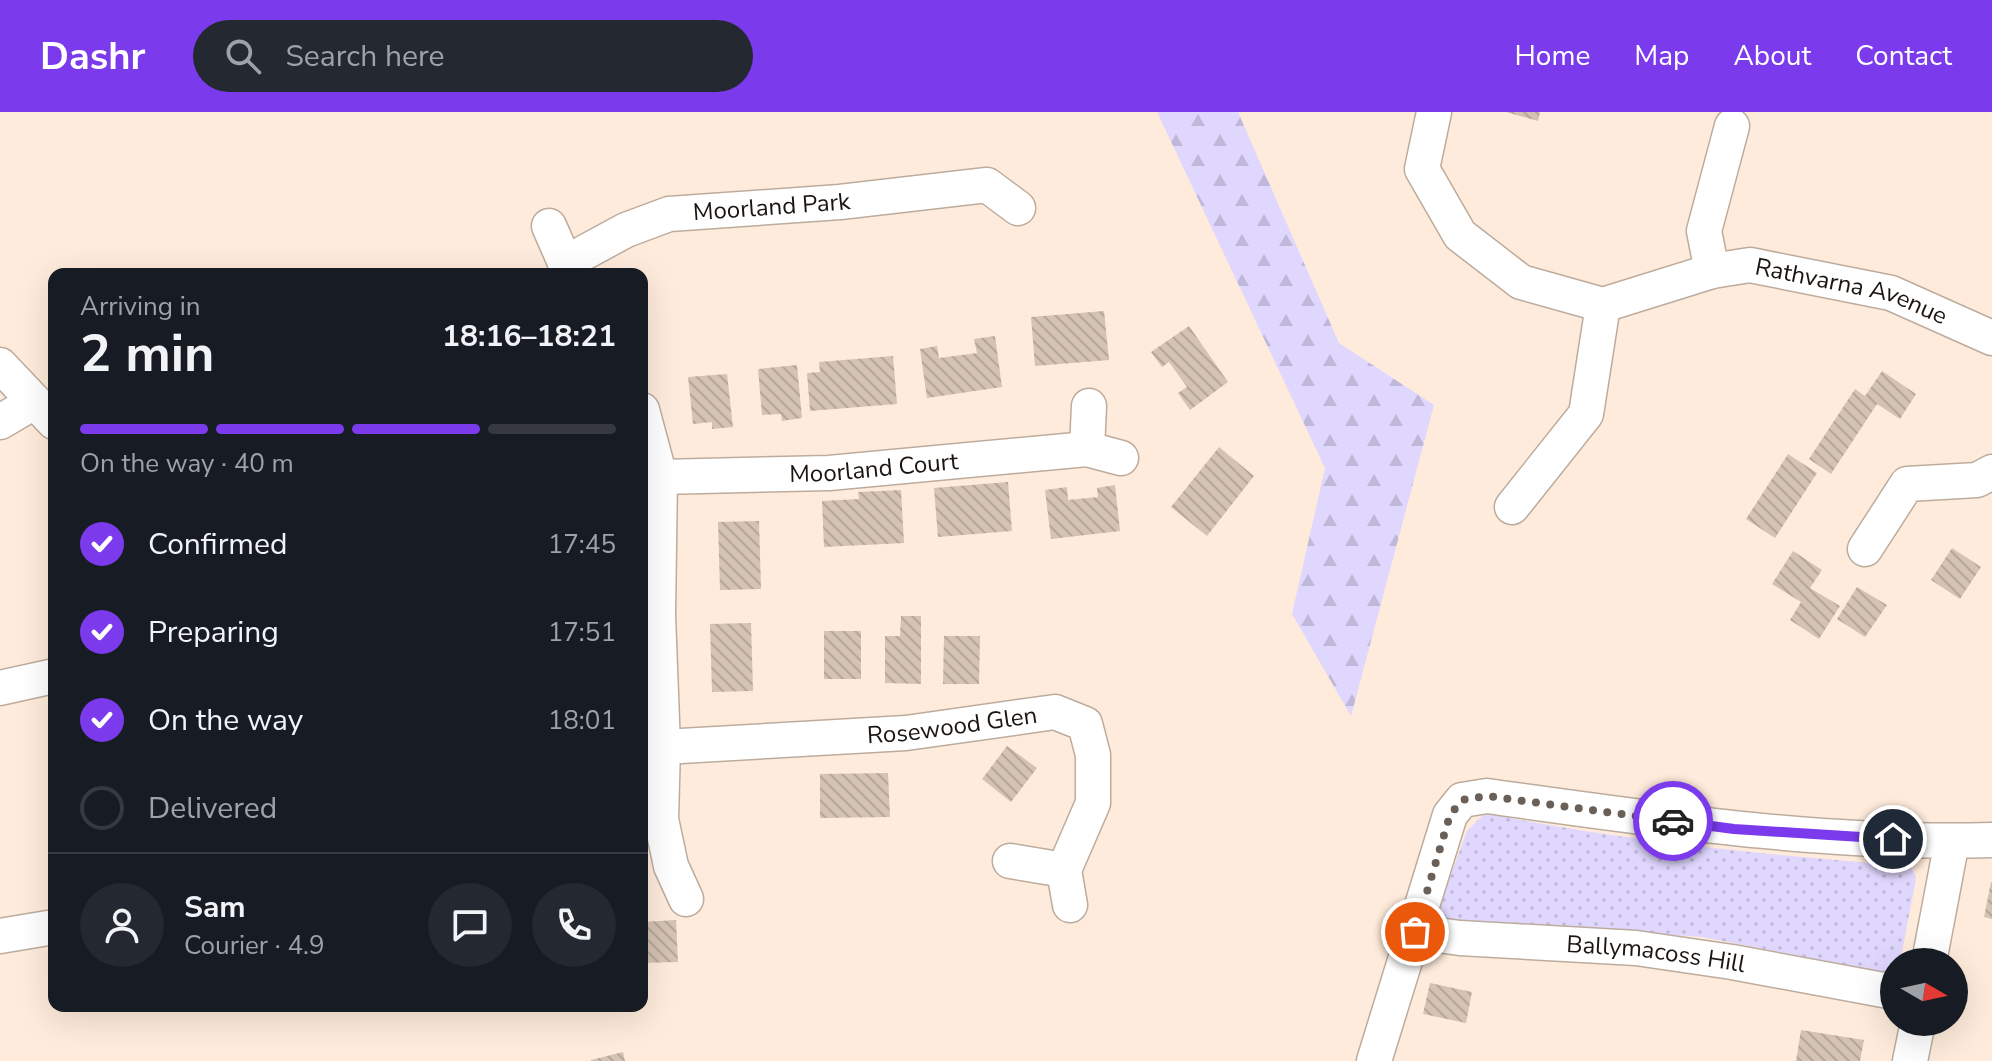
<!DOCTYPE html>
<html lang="en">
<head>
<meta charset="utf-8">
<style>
  :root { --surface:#171b24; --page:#242831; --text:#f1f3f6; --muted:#9ea1a6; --line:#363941; --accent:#7c3aed }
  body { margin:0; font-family:"Nunito Sans",sans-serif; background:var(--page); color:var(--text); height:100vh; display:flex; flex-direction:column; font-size:30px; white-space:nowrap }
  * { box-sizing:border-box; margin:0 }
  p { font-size:26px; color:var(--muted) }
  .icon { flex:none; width:44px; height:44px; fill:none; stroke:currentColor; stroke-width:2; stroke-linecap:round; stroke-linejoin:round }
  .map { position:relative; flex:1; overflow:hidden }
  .details { position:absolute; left:48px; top:156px; width:600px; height:744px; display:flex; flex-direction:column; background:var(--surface); border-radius:16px; box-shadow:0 8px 32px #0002 }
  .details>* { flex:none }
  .needle { width:52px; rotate:99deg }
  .controls { position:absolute; left:1880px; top:836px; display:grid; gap:16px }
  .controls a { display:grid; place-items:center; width:88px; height:88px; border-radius:50%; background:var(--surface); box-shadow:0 8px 32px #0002; font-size:40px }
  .pin { position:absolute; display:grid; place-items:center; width:68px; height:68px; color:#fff; margin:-34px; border:4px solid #fff; border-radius:50%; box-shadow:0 2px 8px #0007 }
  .courier { position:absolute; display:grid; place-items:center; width:80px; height:80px; margin:-40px; border:6px solid #7c3aed; border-radius:50%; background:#fff; color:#222; box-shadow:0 2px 10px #0007 }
  .head em { font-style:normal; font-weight:700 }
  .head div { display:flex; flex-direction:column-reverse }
  .head { display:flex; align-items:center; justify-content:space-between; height:136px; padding:0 32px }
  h1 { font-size:52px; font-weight:700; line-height:60px }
  .bar { display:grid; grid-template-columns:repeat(4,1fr); gap:12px 8px; align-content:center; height:96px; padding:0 32px }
  .bar i { height:10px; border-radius:6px; background:var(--line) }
  .bar .on { background:var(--accent) }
  .bar p { grid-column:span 4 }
  .line { display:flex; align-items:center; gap:20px; padding:0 32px; border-top:2px solid var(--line) }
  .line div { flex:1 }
  .round { display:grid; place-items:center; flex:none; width:84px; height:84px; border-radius:42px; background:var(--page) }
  ol { padding:0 32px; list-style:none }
  li { display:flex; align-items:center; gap:24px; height:88px }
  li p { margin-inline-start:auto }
  li .icon { padding:8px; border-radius:50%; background:var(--accent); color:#fff; stroke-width:4 }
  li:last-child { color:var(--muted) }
  li i { width:44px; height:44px; border:4px solid var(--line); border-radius:50% }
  header { display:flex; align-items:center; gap:48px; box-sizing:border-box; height:112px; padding:0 40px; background:var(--accent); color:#fff }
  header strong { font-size:38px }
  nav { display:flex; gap:44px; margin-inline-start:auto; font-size:28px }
  .search { width:560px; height:72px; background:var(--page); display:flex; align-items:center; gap:20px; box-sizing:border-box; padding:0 28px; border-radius:44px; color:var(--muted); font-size:30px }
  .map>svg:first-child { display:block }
  .grass { fill:url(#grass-dots) }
  .forest { fill:url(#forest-firs) }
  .building { fill:url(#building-back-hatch) }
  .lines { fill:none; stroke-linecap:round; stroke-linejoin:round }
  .minor-casing { stroke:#bdac9d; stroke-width:37 }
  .minor { stroke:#fff; stroke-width:34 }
  .done { stroke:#6a6057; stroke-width:8; stroke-dasharray:0 14.4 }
  .route { stroke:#7c3aed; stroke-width:10 }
  .labels { text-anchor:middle; stroke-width:6; stroke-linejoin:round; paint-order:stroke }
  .street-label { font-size:24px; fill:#1b1510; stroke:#fff }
</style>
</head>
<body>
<header>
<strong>Dashr</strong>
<div class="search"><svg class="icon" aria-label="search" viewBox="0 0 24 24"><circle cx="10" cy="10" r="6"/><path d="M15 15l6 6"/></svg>Search here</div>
<nav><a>Home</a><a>Map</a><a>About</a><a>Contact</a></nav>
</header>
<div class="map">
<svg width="1992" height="949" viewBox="0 0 1992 949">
  <defs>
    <pattern id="grass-dots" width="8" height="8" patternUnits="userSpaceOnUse" patternTransform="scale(2)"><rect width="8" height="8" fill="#e0d7fe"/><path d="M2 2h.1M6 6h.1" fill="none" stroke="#c0b8d9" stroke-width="1.8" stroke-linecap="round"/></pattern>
    <pattern id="forest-firs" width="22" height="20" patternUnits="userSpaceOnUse" patternTransform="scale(2)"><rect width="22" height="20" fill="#e0d7fe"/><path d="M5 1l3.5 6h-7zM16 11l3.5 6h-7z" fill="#c0b8d9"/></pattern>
    <pattern id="building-back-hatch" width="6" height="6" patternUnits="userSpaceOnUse" patternTransform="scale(2)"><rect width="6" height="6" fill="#d4c2b3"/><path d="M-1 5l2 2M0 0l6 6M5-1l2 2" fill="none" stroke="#b5a699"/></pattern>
  </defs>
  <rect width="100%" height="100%" fill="#feebdb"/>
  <path class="grass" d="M1485 701C1627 730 1767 743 1911 754L1916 767 1900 850H1894V862L1702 825 1446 807 1439 795 1467 719Z"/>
  <path class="forest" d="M1157 0H1238L1339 231 1434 293 1351 604 1292 502 1325 356Z"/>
  <path class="building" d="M1506 0H1540L1538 9Z
    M1104 199 1109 248 1035 254 1031 205Z
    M1189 214 1228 270 1190 298 1178 281 1187 275 1169 250 1162 255 1151 240Z
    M995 224 1002 275 927 286 920 237 937 234 939 246 977 241 974 227Z
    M893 244 897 292 810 299 807 261 820 260 819 250Z
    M797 253 802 306 782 309 781 302 762 303 758 257Z
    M1882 259 1916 282 1900 307 1877 292 1831 362 1809 347 1855 277 1865 284Z
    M727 262 733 315 712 317V310L693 312 688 265Z
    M1219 335 1254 364 1207 424 1171 395Z
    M1788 342 1817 361 1775 426 1746 407Z
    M1008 370 1012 419 938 425 934 376Z
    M1115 373 1120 419 1051 427 1045 378 1067 375 1068 388 1098 385 1097 376Z
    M901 378 904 431 824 435 822 389 859 387 858 380Z
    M759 409 761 477 720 478 718 410Z
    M1952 436 1981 455 1960 487 1931 468Z
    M1793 439 1822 458 1810 476 1840 494 1819 527 1790 508 1801 490 1772 472Z
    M1857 475 1887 493 1865 525 1837 507Z
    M901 504H921V572L885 571V524H900Z
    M751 511 753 579 712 580 710 512Z
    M824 519H861V567H824Z
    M944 524H980L979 572H943Z
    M1007 634 1037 656 1011 690 982 667Z
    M888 661 890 705 820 706V662Z
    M1991 770H1992V807L1984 805Z
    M676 808 678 850 642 851V810Z
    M1430 871 1472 880 1466 911 1423 902Z
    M1801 918 1864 928 1860 949H1796Z
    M623 940 625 949H591V948Z"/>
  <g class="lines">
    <g class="minor-casing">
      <g id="minor">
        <path id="s1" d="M1434 0 1422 57 1460 123 1521 170 1603 193 1712 159 1750 153 1891 181 1992 226"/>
        <path d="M549 114 570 162"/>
        <path id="s2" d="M565 151 626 118 669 102 840 90 987 73 1018 96"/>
        <path d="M1712 159 1704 119 1732 14"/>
        <path d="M0 253 54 310"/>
        <path d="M642 298 660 365 658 503 663 635 661 707 671 754 686 787"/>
        <path d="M0 310 34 290"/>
        <path d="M1087 337 1089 294"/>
        <path id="s3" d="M660 365 829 361 1087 337 1121 346"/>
        <path d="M1512 395 1586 302 1603 193"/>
        <path d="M1865 437 1907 372 1977 368 1992 360"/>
        <path d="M0 576 54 564"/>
        <path id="s4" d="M663 635 906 621 1055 600 1085 612 1093 643V691L1064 758 1070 793"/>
        <path d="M1010 749 1064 758"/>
        <path id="s5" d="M1415 820 1460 826 1636 836 1732 850 1894 880"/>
        <path d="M0 824 54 815"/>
        <path d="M1929 850 1952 729"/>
        <path d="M1374 949 1450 703 1462 688 1487 684C1654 707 1822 733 1992 728"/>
        <path d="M1910 949 1918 910"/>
      </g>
    </g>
    <use href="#minor" class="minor"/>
  </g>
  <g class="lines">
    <path class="done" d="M1415 820 1450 703 1462 688 1487 684 1673 709"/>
    <path class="route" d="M1673 709 1734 717 1893 727"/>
  </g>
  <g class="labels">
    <g class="street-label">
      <text dy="8" stroke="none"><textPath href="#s2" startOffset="218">Moorland Park</textPath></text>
      <text dy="8" stroke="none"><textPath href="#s1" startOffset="554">Rathvarna Avenue</textPath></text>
      <text dy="8" stroke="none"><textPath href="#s3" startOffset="214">Moorland Court</textPath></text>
      <text dy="8" stroke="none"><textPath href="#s4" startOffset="290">Rosewood Glen</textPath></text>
      <text dy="8" stroke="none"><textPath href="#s5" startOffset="242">Ballymacoss Hill</textPath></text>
    </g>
  </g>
</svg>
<div class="controls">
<a><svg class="needle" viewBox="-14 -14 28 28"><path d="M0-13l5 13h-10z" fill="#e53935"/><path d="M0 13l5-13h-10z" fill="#9ea1a6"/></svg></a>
</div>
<div class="pin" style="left:1415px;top:820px;background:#ea580c"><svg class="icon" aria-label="bag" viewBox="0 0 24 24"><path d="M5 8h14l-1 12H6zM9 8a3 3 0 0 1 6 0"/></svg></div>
<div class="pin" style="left:1893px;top:727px;background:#1f2937"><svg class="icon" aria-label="home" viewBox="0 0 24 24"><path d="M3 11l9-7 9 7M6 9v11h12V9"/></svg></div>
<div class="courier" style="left:1673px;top:709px"><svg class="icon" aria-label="car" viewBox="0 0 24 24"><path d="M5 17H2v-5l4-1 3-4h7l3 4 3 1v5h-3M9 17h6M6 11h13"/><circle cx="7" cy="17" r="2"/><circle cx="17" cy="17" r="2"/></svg></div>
<section class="details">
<div class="head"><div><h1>2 min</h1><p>Arriving in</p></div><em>18:16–18:21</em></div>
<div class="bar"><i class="on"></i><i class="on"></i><i class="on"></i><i></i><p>On the way · 40 m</p></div>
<ol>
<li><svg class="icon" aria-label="check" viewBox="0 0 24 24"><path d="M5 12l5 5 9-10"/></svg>Confirmed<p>17:45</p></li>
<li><svg class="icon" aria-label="check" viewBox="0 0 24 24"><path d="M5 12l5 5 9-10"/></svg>Preparing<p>17:51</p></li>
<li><svg class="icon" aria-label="check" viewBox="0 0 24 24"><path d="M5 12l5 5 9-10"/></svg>On the way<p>18:01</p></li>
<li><i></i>Delivered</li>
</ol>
<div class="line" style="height:144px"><a class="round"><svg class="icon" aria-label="person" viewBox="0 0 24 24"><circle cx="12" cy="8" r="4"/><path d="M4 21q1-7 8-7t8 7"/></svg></a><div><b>Sam</b><p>Courier · 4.9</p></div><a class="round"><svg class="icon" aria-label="chat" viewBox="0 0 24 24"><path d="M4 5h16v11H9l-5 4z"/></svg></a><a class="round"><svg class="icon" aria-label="phone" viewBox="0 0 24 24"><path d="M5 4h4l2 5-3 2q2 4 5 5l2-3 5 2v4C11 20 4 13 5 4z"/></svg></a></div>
</section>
</div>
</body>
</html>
